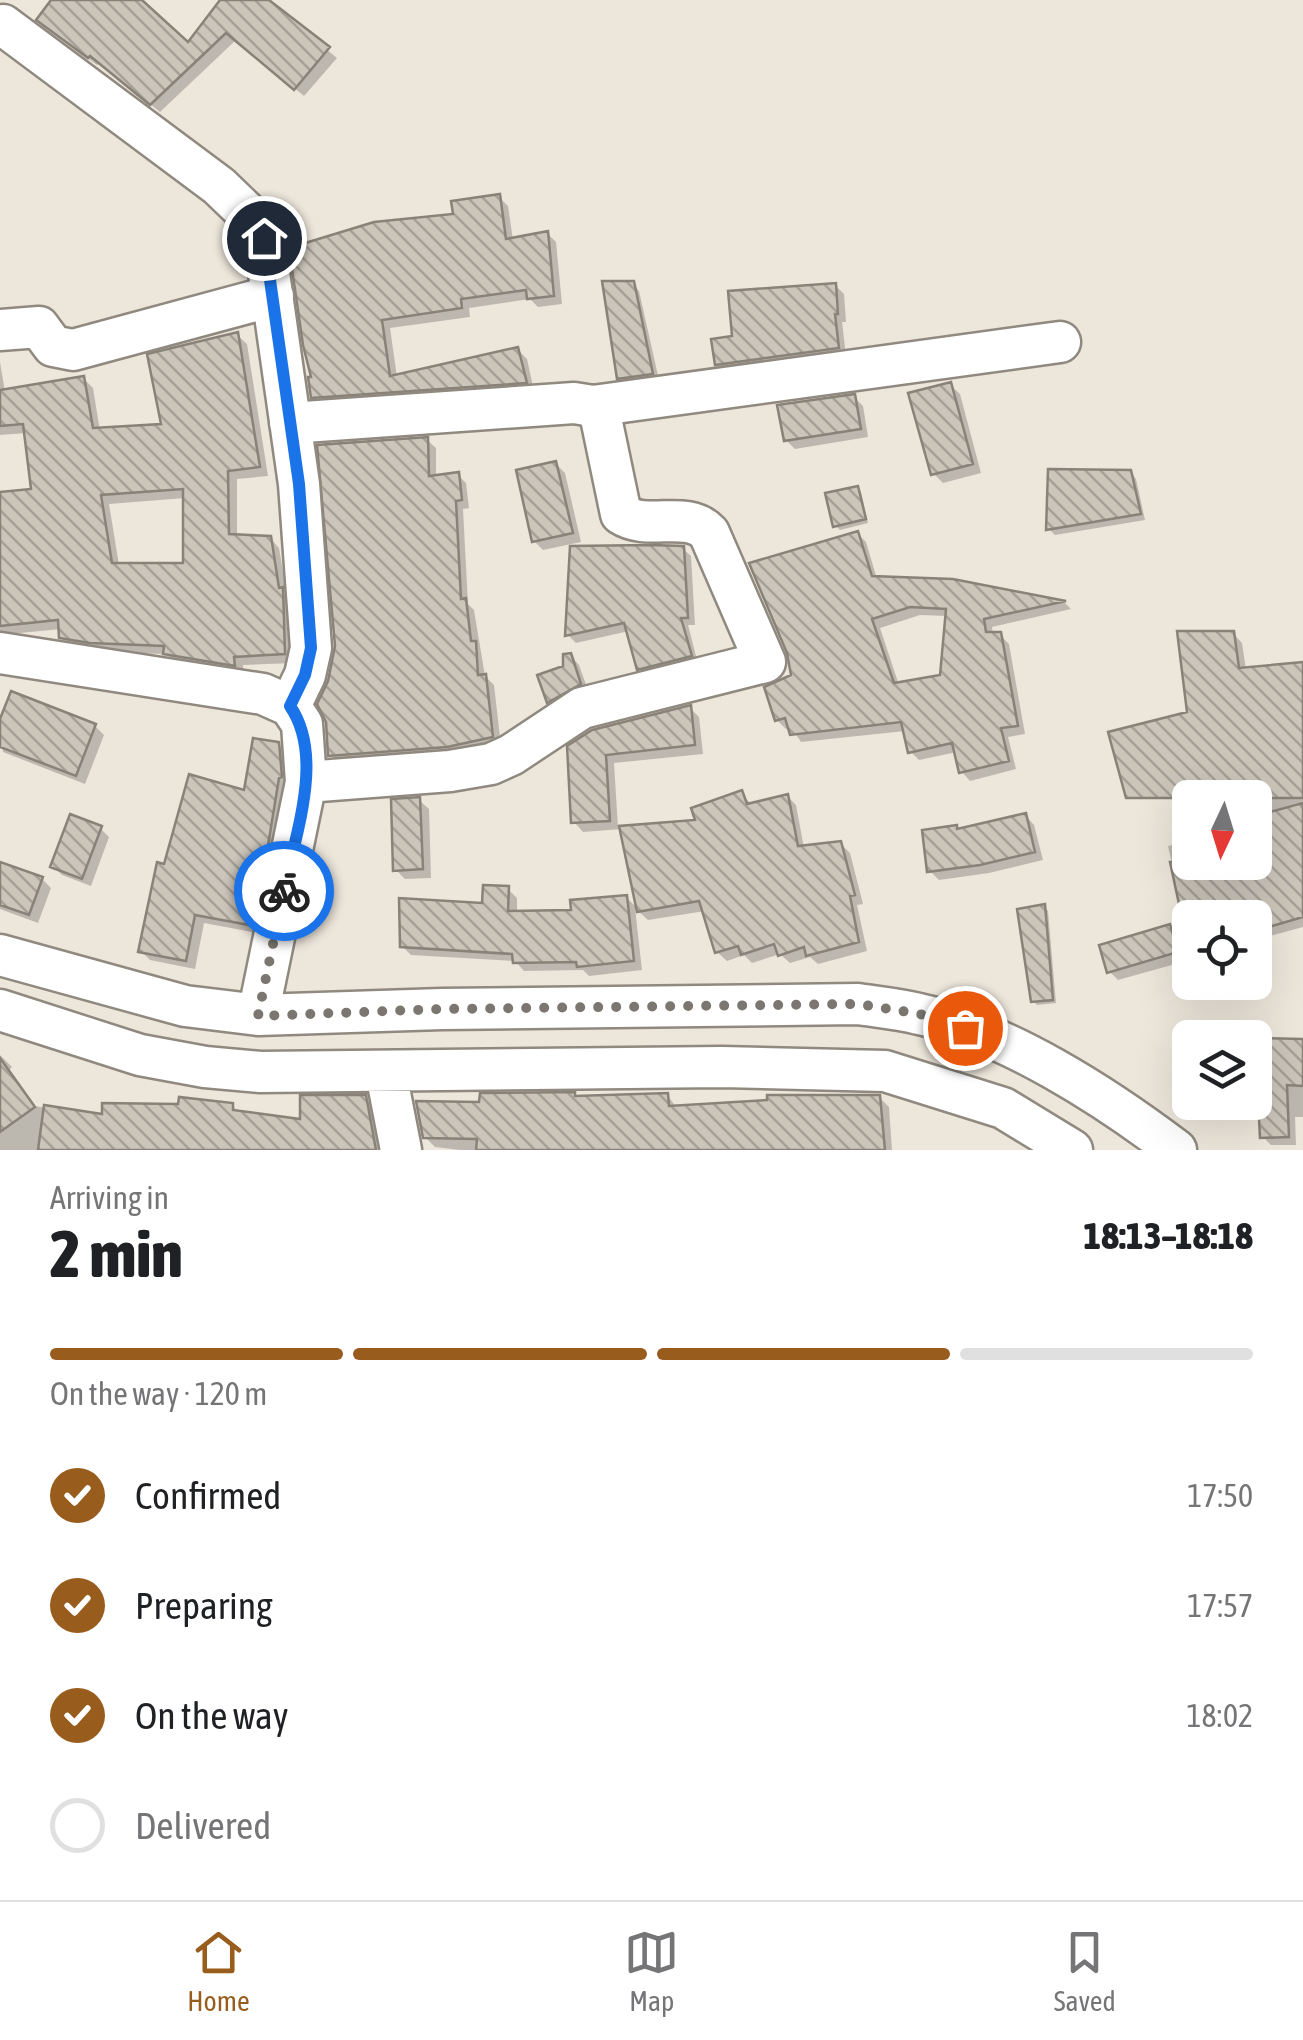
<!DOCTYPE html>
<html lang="en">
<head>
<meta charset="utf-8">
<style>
  :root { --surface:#fff; --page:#f2f2f2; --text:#202124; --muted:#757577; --line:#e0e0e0; --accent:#985c1d }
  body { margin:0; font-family:"Asap Condensed",sans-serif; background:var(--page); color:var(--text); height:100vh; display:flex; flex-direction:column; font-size:38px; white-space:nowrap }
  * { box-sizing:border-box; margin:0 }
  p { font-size:32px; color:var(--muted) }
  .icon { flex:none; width:55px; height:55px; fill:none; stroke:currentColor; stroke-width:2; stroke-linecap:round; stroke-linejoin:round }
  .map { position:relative; height:1150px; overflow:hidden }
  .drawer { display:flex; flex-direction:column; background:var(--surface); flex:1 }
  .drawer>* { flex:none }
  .needle { width:65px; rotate:184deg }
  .controls { position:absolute; left:1172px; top:780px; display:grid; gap:20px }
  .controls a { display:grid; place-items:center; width:100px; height:100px; border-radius:15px; background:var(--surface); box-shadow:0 10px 40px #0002; font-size:50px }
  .pin { position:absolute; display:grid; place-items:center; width:85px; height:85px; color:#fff; margin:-42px; border:5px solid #fff; border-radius:50%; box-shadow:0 2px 10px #0007 }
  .courier { position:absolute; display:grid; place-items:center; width:100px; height:100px; margin:-50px; border:8px solid #1a73e8; border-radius:50%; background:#fff; color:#222; box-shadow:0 2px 12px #0007 }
  .head em { font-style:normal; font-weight:800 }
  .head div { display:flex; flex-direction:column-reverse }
  .head { display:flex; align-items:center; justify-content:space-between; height:170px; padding:0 50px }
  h1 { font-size:65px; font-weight:800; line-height:75px }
  .bar { display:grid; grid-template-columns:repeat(4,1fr); gap:15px 10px; align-content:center; height:120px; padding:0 50px }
  .bar i { height:12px; border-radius:8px; background:var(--line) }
  .bar .current { background:var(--accent) }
  .bar p { grid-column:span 4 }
  ol { padding:0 50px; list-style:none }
  li { display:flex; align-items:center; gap:30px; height:110px }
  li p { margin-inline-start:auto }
  li .icon { padding:10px; border-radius:50%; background:var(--accent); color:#fff; stroke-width:4 }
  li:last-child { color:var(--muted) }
  li i { width:55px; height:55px; border:5px solid var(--line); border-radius:50% }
  .tabs { display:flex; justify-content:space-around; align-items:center; height:140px; border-top:2px solid var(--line); background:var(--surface); font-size:28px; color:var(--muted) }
  .tabs a { display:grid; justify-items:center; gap:5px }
  .tabs .current { color:var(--accent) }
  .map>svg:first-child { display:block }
  .shadow { fill:#0003; fill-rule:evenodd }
  .building { fill:url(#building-back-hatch); stroke:#888278; stroke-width:2.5; fill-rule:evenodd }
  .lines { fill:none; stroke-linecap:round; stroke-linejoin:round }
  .minor-casing { stroke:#8f897f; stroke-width:45 }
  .minor { stroke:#fff; stroke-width:40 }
  .done { stroke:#7b7770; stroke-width:10; stroke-dasharray:0 18 }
  .route { stroke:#1a73e8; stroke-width:12 }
</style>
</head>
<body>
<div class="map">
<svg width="1303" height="1150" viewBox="0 0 1303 1150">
  <defs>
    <pattern id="building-back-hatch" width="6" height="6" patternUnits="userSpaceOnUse" patternTransform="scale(2.5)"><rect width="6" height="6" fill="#cbc5ba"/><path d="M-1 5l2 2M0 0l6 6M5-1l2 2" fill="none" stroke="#a6a198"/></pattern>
  </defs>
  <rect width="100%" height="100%" fill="#ede6db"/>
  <path class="shadow" d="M54 0H138L188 45 223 0H265L337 58 304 96 236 40 160 112 99 63 97 65 47 28Z
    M499 197 508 206 513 240 547 233 556 242 562 304 538 307 530 299 469 308 470 317 390 328 397 377 518 350 527 359 534 391 322 406 313 397 456 216Z
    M633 284 639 291 659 380 626 384 619 378Z
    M835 285 844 294 846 322H842L846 356 726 373 718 364 735 338Z
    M237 335 247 344 268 476 237 479V537L270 538 279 548 287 595 291 599 294 663 243 665V674L175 663 166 654 101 652 71 647 61 637V629L0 635V494L34 491 27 433 0 435V362L5 392 83 378 93 388 100 431 164 427ZM185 498 186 566 119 565 109 504Z
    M950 385 960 394 981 473 943 483 934 474Z
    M854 397 863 406 868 437 795 449 786 440Z
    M427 440 436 448V477L458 475 466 483 469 508 463 509 468 604 474 610 485 676 494 685 501 746 339 764 330 755Z
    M556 464 565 473 581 542 543 550 534 541Z
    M1130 472 1136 479 1145 520 1055 535 1049 529Z
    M857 488 861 492 868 523 840 530 836 526Z
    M857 533 866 542 877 579 953 582 1065 603 1071 609 992 627 993 635H1000L1009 644 1025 734 1008 737 1016 769 970 781 962 772 957 752 919 760 910 751 905 731 801 742 791 727 786 729 777 720ZM920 615 948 616 943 677 899 685 880 628Z
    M682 548 691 556 695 625H688L698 664 648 676 639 668 629 631 576 643 568 635Z
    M1233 633 1242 643 1246 670 1303 664V927L1255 940V918H1190V957L1186 961 1118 980 1109 971 1102 946 1185 922 1168 846 1190 841V862H1255V798L1190 713Z
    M570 655 579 665 589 693 558 710 549 702Z
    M690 708 699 717 703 754 614 763 618 828 699 822 741 793 752 805 787 796 796 805 804 848 840 843 850 853 863 904 857 905 867 951 818 964 810 957 790 963 780 954 752 963 744 955 727 961 717 952 705 911 648 920 635 908 642 970 589 976 583 970 524 971 515 961 411 955 402 946 484 906 508 889 517 898V913L574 912 626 897 639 910 622 829 583 832 574 822 570 748Z
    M0 726H95L104 735 85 784 3 752Z
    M278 744 288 754V786L258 933 204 923 195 969 150 960 141 951 166 867 246 793Z
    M419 800 429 809 431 878 405 879 396 870Z
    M1025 815 1034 825 1043 860 989 873 939 880 930 871 959 831Z
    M100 828 109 837 91 886 62 875 53 866Z
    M0 864 42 879 51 888 38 923 0 909Z
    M1044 907 1048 911 1056 1003 1037 1005 1033 1001Z
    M1303 1041V1117H1295L1296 1145H1271L1263 1137 1262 1090 1255 1089V1043Z
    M0 1055 12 1067 9 1070 34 1106 104 1117 232 1105 240 1114 303 1122 365 1097 375 1107 383 1150H0Z
    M574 1095 578 1099 667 1095 677 1108 879 1097 889 1107 892 1150H460L435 1147 425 1137 482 1105Z"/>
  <path class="building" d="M51 0H142L188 42 220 0H269L330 47 294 90 226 33 150 105 90 56 88 58 36 20Z
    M500 194 506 239 548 231 554 296 527 299 526 290 461 299 462 308 382 320 390 376 518 347 527 383 311 398 308 377H311L303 345 289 248 374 222 453 214 451 201Z
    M602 281H634L653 374 617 379Z
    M836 283 838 314H835L839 348 715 365 711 339 732 336 728 291Z
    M238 332 260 467 228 471 229 534 271 536 279 588 283 587 285 654 234 657 235 666 163 654 164 646 90 643 59 638 58 620 0 626V492L31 489 23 424 0 426V390L84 376 93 428 161 424 147 354ZM183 489V563H112L101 495Z
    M951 382 973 464 931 475 908 393Z
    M855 394 861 429 784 441 777 405Z
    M428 437 429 476 459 472 462 500 456 501 461 599 466 598 471 641H476L478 675 486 674 493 737 447 747 328 756 326 722 317 704 328 681 335 646 317 445Z
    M556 461 573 533 532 542 516 470Z
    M1048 469 1131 470 1141 514 1046 530Z
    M858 486 866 519 833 527 825 493Z
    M858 531 872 576 953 579 1066 601 984 619 986 632H1001L1018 726 1001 728 1009 761 959 773 952 743 908 753 901 722 790 735 785 718 775 721 764 687 791 675 787 653 749 563ZM910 607 946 609 940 675 894 683 872 619Z
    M651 545 684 546 688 618H681L692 656 637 670 624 623 565 636 570 546Z
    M1177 631H1234L1239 668 1303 662V798H1126L1108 732 1187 712Z
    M571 653 581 684 547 703 537 675 563 666V654Z
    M11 691 96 724 76 776 0 747V719Z
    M691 705 695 745 606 755 610 821 571 823 567 746 592 730Z
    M253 738 279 742 282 777 279 778 267 852 263 851 249 925 195 915 186 961 138 952 157 862 164 864 189 774 244 790Z
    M742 790 747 804 788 794 798 846 841 841 855 895 850 896 859 942 806 956 804 947 778 956 774 944 741 955 738 946 715 953 699 901 637 912 619 826 695 820 691 808Z
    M420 797 423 869 393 871 391 799Z
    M1303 803V917L1255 931V918H1182L1170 862H1255V816Z
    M1026 813 1035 852 980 865 927 872 922 830 957 825V829Z
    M70 814 102 826 82 879 50 867Z
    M0 862 43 877 29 915 0 905Z
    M483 885 509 886 508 911 571 910 570 900 627 895 634 961 577 967 576 962 513 963 512 954 400 947 399 898 482 903Z
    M1045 904 1053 1000 1031 1002 1017 909Z
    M1170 924 1178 952 1107 973 1099 945Z
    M1262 1038 1303 1039V1086L1287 1085 1289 1137 1260 1138 1255 1041H1262Z
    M0 1058 35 1107 0 1132Z
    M575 1092V1096L668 1093 669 1106 767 1100V1095H880L885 1150H476L477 1139 423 1138 416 1101 479 1102 480 1093Z
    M300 1095H366L376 1150H38L44 1105 102 1114V1103L178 1104 179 1097 233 1103V1110L300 1119Z"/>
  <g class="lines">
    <g class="minor-casing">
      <path id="minor" d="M3 25 219 186 246 212 264 238 299 484 311 648 305 675 290 706
        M0 330 39 327 53 346 73 350 273 296
        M290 423 574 403 593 406 1060 342
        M0 653 263 694 290 706 302 724 306 782 258 1015
        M306 782 450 771 491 764 511 755 582 708 765 662 709 533C686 509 649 532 621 514L601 418 593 406
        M0 955 185 1006 258 1015 442 1009 858 1004C878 1007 899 1009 919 1014 1006 1032 1106 1097 1176 1150
        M0 1010 140 1055 205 1067 260 1072 722 1067 885 1071 1003 1108 1072 1150
        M386 1073 401 1150"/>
    </g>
    <use href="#minor" class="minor"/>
  </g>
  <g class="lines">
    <path class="done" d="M284 891 258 1016 442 1009 858 1004 920 1014 965 1028"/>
    <path class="route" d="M264 238 299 484 311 648 305 675 290 706C325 757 295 834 284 891"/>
  </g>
</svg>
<div class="controls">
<a><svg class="needle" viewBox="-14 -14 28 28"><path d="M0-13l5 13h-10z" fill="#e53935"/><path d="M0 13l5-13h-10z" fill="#757577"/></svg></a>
<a><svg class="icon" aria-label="locate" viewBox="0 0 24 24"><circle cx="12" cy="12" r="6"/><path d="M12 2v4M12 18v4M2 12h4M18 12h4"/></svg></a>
<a><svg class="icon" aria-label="layers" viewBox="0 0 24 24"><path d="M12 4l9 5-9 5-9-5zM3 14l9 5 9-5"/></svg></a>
</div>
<div class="pin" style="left:965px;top:1028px;background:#ea580c"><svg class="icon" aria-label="bag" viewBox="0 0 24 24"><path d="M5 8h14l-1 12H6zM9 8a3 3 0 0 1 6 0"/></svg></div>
<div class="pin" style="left:264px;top:238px;background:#1f2937"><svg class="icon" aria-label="home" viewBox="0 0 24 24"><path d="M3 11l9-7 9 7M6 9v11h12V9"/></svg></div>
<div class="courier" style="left:284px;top:891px"><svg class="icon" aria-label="bike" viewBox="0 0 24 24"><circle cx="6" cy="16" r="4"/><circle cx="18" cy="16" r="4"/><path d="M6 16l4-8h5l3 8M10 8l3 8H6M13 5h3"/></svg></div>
</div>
<section class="drawer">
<div class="head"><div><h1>2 min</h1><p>Arriving in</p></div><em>18:13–18:18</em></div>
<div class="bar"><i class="current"></i><i class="current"></i><i class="current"></i><i></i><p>On the way · 120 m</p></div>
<ol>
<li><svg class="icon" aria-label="check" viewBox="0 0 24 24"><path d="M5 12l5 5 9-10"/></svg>Confirmed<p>17:50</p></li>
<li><svg class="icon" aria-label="check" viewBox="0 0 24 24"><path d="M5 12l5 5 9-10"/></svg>Preparing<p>17:57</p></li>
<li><svg class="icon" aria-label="check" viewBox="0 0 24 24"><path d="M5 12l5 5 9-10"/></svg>On the way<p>18:02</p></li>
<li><i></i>Delivered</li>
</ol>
</section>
<nav class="tabs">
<a class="current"><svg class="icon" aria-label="home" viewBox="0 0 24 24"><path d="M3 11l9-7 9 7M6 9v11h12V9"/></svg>Home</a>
<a><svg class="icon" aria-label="map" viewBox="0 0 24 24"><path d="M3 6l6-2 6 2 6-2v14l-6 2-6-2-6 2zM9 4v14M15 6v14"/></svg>Map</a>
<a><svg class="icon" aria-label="saved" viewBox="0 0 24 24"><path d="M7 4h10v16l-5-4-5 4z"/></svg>Saved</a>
</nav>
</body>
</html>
